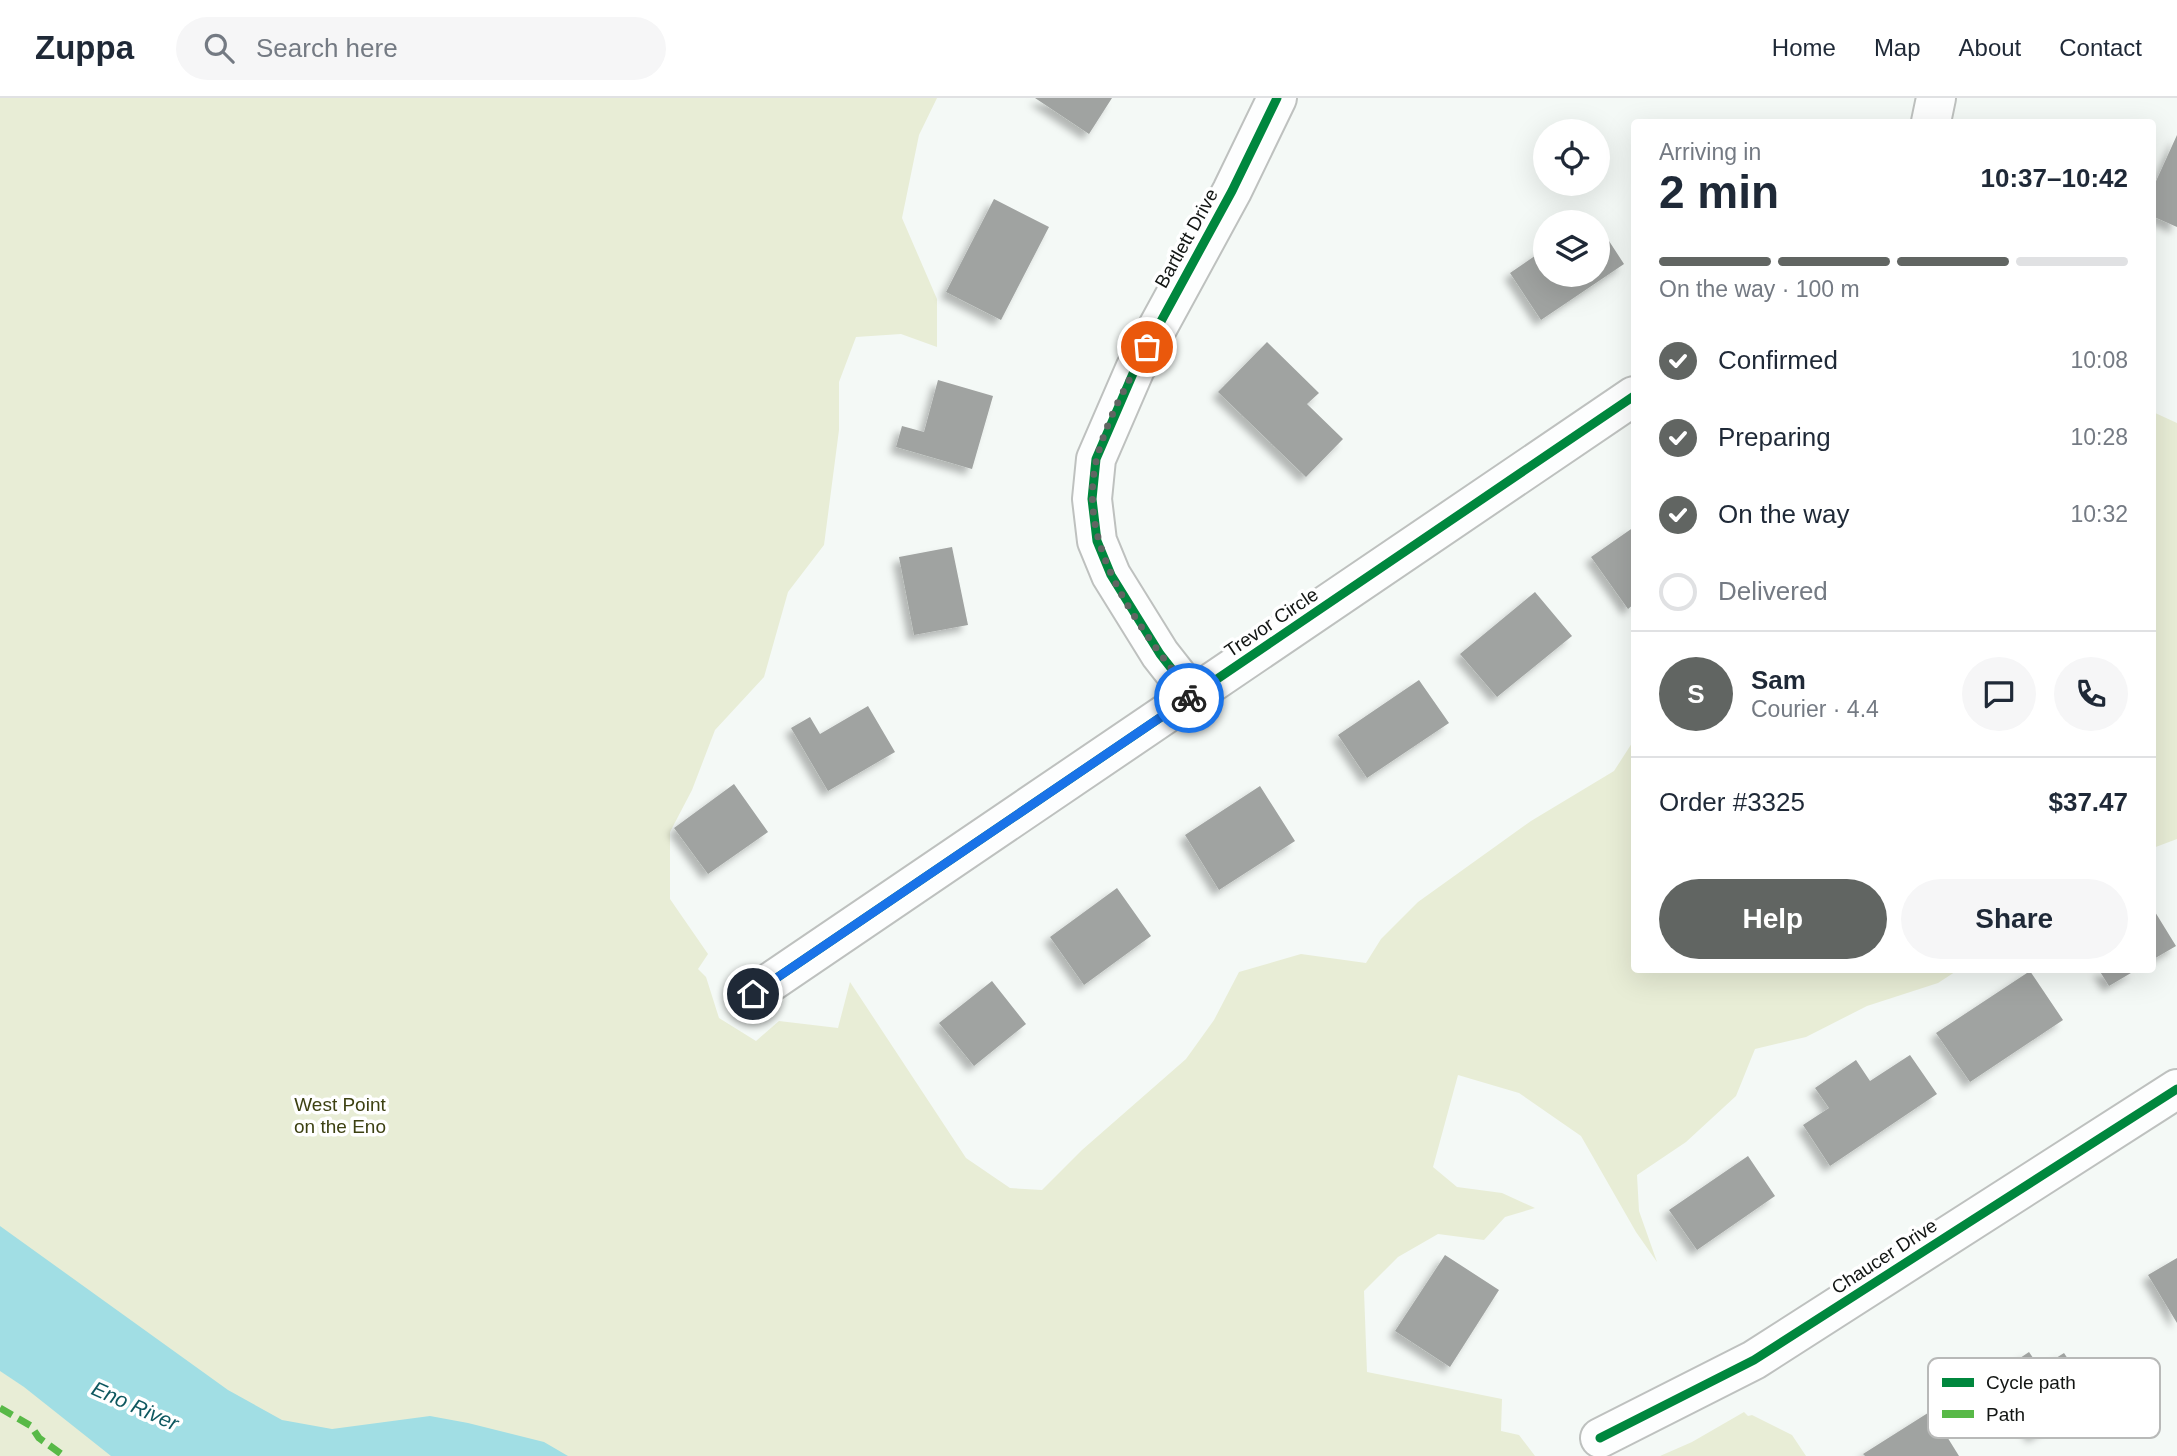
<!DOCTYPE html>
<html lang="en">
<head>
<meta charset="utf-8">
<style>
  :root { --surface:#fff; --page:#f6f6f7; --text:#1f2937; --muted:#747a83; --line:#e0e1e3; --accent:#616562 }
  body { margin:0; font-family:Helvetica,sans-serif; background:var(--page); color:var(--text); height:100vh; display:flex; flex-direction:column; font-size:26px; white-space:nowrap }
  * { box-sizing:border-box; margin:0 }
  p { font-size:23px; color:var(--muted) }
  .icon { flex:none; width:38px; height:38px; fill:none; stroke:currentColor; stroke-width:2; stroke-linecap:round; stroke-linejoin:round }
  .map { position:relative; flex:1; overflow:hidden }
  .drawer { position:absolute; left:1631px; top:21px; width:525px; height:854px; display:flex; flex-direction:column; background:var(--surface); border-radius:7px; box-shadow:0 7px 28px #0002 }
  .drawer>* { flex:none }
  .controls { position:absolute; left:1533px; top:21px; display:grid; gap:14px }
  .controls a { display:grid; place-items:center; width:77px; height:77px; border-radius:50%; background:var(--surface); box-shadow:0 7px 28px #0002; font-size:35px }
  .pin { position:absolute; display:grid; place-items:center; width:60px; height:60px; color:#fff; margin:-30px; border:4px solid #fff; border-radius:50%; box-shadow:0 2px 7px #0007 }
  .courier { position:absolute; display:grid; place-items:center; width:70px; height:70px; margin:-35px; border:5px solid #1a73e8; border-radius:50%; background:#fff; color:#222; box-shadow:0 2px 9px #0007 }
  .overview em { font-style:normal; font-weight:600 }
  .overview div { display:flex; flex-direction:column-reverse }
  .overview { display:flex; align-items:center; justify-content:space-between; height:119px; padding:0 28px }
  h1 { font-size:46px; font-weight:600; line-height:52px }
  .bar { display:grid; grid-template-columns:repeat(4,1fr); gap:10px 7px; align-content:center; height:84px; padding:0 28px }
  .bar i { height:9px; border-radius:5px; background:var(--line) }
  .bar .current { background:var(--accent) }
  .bar p { grid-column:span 4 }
  .line { display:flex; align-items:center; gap:18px; padding:0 28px; border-top:2px solid var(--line) }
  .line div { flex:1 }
  .round { display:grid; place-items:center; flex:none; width:74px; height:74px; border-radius:37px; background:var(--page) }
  ol { padding:0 28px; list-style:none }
  li { display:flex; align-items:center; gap:21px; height:77px }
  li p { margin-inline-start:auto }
  li .icon { padding:7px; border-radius:50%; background:var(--accent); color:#fff; stroke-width:4 }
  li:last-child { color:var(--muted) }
  li i { width:38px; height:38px; border:4px solid var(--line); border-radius:50% }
  .primary-button { display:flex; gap:14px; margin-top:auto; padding:14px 28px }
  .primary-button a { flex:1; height:80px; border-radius:42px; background:var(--accent); color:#fff; font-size:28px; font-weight:600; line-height:80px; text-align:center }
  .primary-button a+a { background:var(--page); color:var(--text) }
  header { display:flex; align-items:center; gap:42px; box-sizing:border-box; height:98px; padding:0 35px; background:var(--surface); border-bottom:2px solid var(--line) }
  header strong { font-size:33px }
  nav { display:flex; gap:38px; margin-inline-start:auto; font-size:24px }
  .search { width:490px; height:63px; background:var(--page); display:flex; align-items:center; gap:18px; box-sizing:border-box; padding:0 24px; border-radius:38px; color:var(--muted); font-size:26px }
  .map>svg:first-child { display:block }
  .green { fill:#e8edd6 }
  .water { fill:#a1dee4 }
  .building { fill:#a0a3a1; filter:url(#shadow) }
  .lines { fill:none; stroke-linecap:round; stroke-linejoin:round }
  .minor-casing { stroke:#bec1bf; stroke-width:42 }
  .minor { stroke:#fdfefe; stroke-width:38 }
  .quiet { stroke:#58b947; stroke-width:7; stroke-dasharray:14 7; stroke-linecap:butt }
  .cycleway-casing { stroke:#fff; stroke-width:13 }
  .cycleway { stroke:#00873e; stroke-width:9 }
  .done { stroke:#616562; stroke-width:7; stroke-dasharray:0 12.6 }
  .route { stroke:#1a73e8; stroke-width:9 }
  .labels { text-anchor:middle; stroke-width:7; stroke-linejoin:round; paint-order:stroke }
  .street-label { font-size:19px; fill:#121513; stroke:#fff }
  .park-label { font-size:19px; fill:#3d4112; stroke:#fff }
  .water-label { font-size:21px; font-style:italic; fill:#0f5860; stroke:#fff }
  .key { fill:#fff; stroke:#b8b9b8; stroke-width:2 }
  .key-label { font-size:19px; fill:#121513 }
</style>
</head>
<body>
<header>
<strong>Zuppa</strong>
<div class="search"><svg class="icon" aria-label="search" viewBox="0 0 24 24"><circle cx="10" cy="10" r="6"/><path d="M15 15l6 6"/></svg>Search here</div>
<nav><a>Home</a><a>Map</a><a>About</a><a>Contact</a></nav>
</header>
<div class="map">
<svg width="2177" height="1358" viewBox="0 0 2177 1358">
  <defs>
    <filter id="shadow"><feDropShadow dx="-6" dy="6" stdDeviation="3.5" flood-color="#0004"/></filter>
  </defs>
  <rect width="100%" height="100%" fill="#f4f9f6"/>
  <path class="green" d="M0 0H937L919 37 902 120 937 201V249L901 236 856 239 839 284V332L824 447 788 494 764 579 715 632 692 692 670 734V801L708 856 698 871 706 879 719 920 756 943 779 923 838 930 850 884 966 1060 1010 1090 1042 1092 1082 1052 1186 961 1214 922 1239 874 1301 856 1366 865 1381 841 1418 804 1531 723 1614 673 1634 642V872H1958L1938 885 1867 908 1806 939 1755 951 1736 998 1686 1044 1637 1077 1639 1113 1657 1164 1636 1134 1581 1038 1519 995 1458 977 1433 1069 1457 1089 1502 1095 1535 1110 1505 1119 1484 1142 1438 1136 1398 1159 1364 1193 1367 1274 1502 1301 1501 1333 1519 1337 1535 1358H0Z
    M2153 314 2177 325V741L2153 750Z
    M1744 1314 1748 1318 1752 1317 1792 1337 1806 1358H1660L1692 1344Z"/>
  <path class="water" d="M0 1128 228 1292 282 1322 332 1331 430 1318 468 1325 544 1344 568 1358H111L24 1289 0 1273Z"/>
  <path class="building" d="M1035 0H1112L1089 36Z
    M2177 37V129L2152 118V92Z
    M994 101 1049 129 1001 222 946 194Z
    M1598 126 1624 166 1541 222 1510 175 1545 151V177H1598Z
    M1267 244 1319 295 1307 306 1343 341 1306 379 1218 294Z
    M938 282 993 298 972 371 896 349 902 328 924 334Z
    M1634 429V506L1628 511 1591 459Z
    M952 449 968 527 914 537 899 459Z
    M1535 494 1572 538 1497 599 1460 556Z
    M1419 582 1449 625 1367 680 1338 637Z
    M868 608 895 654 828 693 791 630 810 619 820 636Z
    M734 686 768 734 708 776 674 730Z
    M1260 688 1295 743 1219 792 1185 737Z
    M1117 790 1151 838 1084 887 1050 839Z
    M2152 809 2176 848 2152 862Z
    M2099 872H2136L2109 888Z
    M2030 873 2063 922 1970 984 1936 935Z
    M992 883 1026 926 974 968 939 925Z
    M1910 957 1937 996 1830 1068 1803 1027 1829 1010 1815 990 1856 962 1870 983Z
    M1748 1058 1775 1098 1697 1152 1669 1112Z
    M1445 1157 1499 1192 1450 1269 1395 1233Z
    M2177 1160V1225L2148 1177Z
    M2029 1254 2040 1270 2064 1255 2094 1300 2033 1339 1993 1278Z
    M1931 1313 1959 1358H1865L1863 1356Z"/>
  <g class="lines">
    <g class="minor-casing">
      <path id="minor" d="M1931 24 1936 0
        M1193 598 1160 556 1111 477 1097 443 1092 401 1096 361 1135 271 1232 93 1277 0
        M753 896 1634 298
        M1600 1340 1754 1262 2177 991"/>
    </g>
    <use href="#minor" class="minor"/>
    <path class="quiet" d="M0 1310 31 1328 39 1340 64 1358"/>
    <g class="cycleway-casing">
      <path id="cycleway" d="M1193 598 1160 556 1111 477 1097 443 1092 401 1096 361 1135 271 1232 93 1277 0
        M753 896 1634 298
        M1600 1340 1754 1262 2177 991"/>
    </g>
    <use href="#cycleway" class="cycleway"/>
  </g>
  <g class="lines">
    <path class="done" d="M1147 249C1129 282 1106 323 1097 360 1074 449 1141 532 1193 598L1189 600"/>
    <path class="route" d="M753 896 1189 600"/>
  </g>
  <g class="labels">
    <g class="street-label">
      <text transform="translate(1186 140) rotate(-61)" y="7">Bartlett Drive</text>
      <text transform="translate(1271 524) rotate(-34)" y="7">Trevor Circle</text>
      <text transform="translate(1884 1158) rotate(-33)" y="7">Chaucer Drive</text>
    </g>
    <g class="park-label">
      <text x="340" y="1013">West Point<tspan x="340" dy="22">on the Eno</tspan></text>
    </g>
    <g class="water-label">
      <text transform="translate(135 1308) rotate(24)" y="7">Eno River</text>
    </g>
  </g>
  <rect x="1928" y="1260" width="232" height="80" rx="10" class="key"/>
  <rect x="1942" y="1280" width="32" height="9" fill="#00873e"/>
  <rect x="1942" y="1312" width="32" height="8" fill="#58b947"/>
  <g class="key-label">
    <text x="1986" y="1291">Cycle path</text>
    <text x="1986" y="1323">Path</text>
  </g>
</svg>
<div class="controls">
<a><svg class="icon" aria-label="locate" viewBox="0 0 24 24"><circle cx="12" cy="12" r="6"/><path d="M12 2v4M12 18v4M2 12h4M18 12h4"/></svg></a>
<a><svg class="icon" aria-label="layers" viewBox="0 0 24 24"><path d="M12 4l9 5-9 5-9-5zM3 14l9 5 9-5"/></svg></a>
</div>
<div class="pin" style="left:1147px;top:249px;background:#ea580c"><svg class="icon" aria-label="bag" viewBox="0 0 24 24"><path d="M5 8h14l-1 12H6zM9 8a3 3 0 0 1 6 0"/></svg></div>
<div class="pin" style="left:753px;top:896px;background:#1f2937"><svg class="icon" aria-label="home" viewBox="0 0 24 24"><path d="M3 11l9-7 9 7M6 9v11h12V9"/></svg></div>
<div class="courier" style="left:1189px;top:600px"><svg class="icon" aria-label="bike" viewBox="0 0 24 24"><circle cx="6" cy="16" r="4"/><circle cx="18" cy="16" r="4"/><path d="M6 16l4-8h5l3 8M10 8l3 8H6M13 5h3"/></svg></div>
<section class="drawer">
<div class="overview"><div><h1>2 min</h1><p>Arriving in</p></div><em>10:37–10:42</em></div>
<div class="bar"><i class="current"></i><i class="current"></i><i class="current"></i><i></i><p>On the way · 100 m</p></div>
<ol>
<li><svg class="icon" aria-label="check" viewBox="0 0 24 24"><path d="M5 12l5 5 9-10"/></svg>Confirmed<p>10:08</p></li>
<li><svg class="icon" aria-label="check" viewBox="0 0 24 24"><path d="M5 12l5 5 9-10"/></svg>Preparing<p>10:28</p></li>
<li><svg class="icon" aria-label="check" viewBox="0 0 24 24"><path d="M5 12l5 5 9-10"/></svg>On the way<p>10:32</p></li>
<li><i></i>Delivered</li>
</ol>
<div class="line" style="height:126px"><b class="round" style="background:var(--accent);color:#fff">S</b><div><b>Sam</b><p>Courier · 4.4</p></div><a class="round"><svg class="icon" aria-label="chat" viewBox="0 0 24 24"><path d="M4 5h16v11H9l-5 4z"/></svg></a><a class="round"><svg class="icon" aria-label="phone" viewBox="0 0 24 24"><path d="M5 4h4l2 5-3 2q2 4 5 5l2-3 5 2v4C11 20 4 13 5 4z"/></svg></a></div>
<div class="line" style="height:91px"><div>Order #3325</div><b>$37.47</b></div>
<div class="primary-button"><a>Help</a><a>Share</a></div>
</section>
</div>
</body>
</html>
